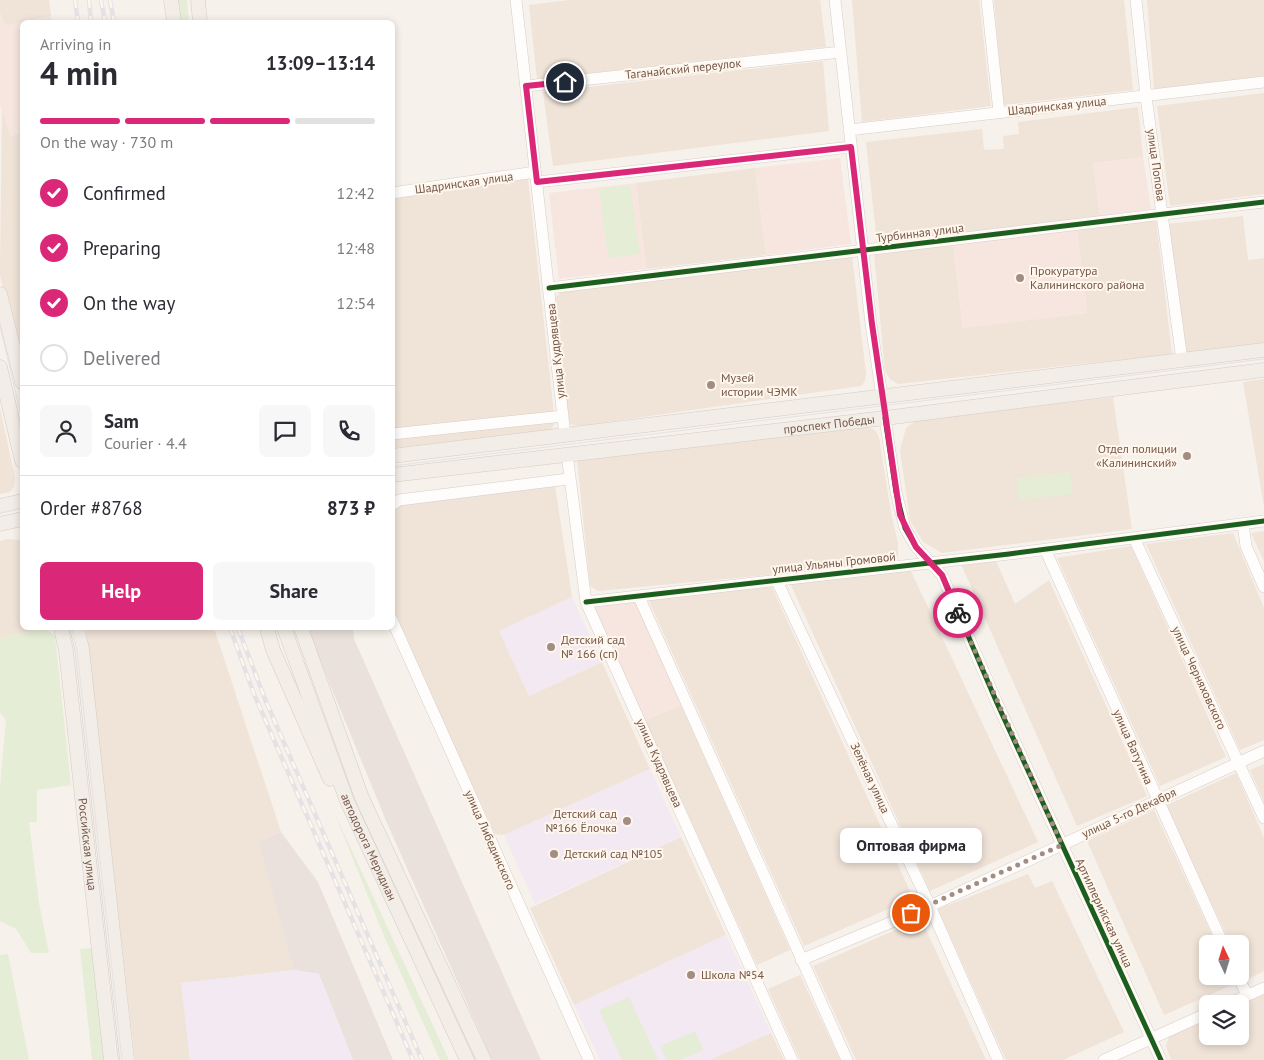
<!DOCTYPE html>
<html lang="en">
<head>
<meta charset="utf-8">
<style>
  :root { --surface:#fff; --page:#f7f7f7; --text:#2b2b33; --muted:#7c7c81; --line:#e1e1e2; --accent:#db2777 }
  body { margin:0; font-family:"PT Sans",sans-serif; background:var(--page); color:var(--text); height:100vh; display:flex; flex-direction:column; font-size:19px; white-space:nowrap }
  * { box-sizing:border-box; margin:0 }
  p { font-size:16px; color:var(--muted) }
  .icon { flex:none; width:28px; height:28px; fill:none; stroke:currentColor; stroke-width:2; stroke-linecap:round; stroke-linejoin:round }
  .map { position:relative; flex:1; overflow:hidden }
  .details { position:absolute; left:20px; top:20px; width:375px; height:610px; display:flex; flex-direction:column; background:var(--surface); border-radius:8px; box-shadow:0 2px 8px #0003 }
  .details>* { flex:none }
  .needle { width:32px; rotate:356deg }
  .tools { position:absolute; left:1199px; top:935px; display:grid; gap:10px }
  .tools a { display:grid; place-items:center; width:50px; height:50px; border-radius:8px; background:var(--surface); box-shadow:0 2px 8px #0003; font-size:25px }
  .pin { position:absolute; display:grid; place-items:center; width:42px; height:42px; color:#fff; margin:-21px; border:2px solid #fff; border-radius:50%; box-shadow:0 1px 5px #0007 }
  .courier { position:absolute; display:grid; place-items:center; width:50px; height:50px; margin:-25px; border:4px solid #db2777; border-radius:50%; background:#fff; color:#222; box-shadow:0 1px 6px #0007 }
  .bubble { position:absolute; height:35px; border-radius:8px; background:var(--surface); box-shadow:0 2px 8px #0003; font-size:16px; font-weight:700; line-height:35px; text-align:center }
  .overview em { font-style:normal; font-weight:700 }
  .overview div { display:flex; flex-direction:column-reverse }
  .overview { display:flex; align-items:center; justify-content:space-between; height:85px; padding:0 20px }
  h1 { font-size:32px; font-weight:700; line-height:38px }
  .bar { display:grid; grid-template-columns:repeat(4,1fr); gap:8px 5px; align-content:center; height:60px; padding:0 20px }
  .bar i { height:6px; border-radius:4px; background:var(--line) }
  .bar .current { background:var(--accent) }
  .bar p { grid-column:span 4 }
  .line { display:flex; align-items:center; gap:12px; padding:0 20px; border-top:1px solid var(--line) }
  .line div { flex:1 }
  .round { display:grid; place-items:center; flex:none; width:52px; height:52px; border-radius:8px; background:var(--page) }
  ol { padding:0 20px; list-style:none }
  li { display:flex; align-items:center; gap:15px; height:55px }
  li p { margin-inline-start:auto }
  li .icon { padding:5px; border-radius:50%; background:var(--accent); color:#fff; stroke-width:4 }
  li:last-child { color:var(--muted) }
  li i { width:28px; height:28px; border:2px solid var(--line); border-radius:50% }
  .button { display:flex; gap:10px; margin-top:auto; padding:10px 20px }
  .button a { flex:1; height:58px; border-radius:8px; background:var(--accent); color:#fff; font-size:20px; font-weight:700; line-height:58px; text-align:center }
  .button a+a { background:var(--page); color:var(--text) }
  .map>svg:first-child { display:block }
  .residential { fill:#f0e3d8 }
  .commercial { fill:#f7e6df }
  .industrial { fill:#eae1dc }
  .education { fill:#f3e9f2 }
  .green { fill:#e5edd6 }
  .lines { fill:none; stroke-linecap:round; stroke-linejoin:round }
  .minor-casing { stroke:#d6cdc8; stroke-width:12 }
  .major-casing { stroke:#d5ccc6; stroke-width:15 }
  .minor { stroke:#fefdfc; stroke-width:11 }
  .major { stroke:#f2ede6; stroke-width:14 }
  .tram { stroke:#e4e2e5; stroke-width:1 }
  .rail-casing { stroke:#e4e2e5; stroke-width:4.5 }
  .rail { stroke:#fff6ec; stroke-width:2.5; stroke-dasharray:8; stroke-linecap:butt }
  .cycleway-casing { stroke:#fff6ec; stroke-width:8 }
  .cycleway { stroke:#1b5e20; stroke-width:5 }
  .done { stroke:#a28d83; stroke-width:5; stroke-dasharray:0 9 }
  .route { stroke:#db2777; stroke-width:6 }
  .poi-dot { fill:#a28d83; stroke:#fff6ec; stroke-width:2 }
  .labels { text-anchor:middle; stroke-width:4; stroke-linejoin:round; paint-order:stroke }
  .street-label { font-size:12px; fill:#75574b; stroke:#fff6ec }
  .poi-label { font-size:12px; fill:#75574b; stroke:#fff6ec; text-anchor:start }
</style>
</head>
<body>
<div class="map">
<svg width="1264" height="1060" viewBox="0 0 1264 1060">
  <rect width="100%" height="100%" fill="#f7f1eb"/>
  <path class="residential" d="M0 0H49L51 16 5 26 0 13Z
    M569 0H820L826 47 537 79 529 5Z
    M852 0H979L991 106 862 122Z
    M994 0H1124L1133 90 1003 105Z
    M1147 0H1264V76L1154 89Z
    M823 61 829 131 553 166 543 92Z
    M1264 93V194L1170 206 1157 106Z
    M2 104 10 136 22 132V369L0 275Z
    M1138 107 1143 157 1093 163 1100 216 877 243 866 142 982 129 984 150 1004 149 1003 136 1019 134 1018 122Z
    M755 168 766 255 646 269 636 183Z
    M528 179 555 423 550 431 393 448 392 196Z
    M1243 216 1248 260 1264 258V344L1183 354 1167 224Z
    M1156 219 1172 354 898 384 890 379 885 371 874 253 953 244 963 328 1087 313 1077 229Z
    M852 256 866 373 865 381 861 386 579 426 570 424 566 416 555 298 563 290Z
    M1264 379V507L1243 382Z
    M1113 397 1132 529 942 553 923 542 910 520 900 450 906 428 915 421Z
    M0 409 15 477 14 487 10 492 0 494Z
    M866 426 875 430 879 437 891 513 898 543V557L889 562 830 569 598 591 590 586 577 460Z
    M555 486 572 597 499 631 529 696 602 662 650 769 504 835 495 834 394 615 392 509 402 504Z
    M1264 531V561L1251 533Z
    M1233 533 1264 608V740L1240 750 1146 544Z
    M7 539 19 540 22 543V628H45L0 638V541Z
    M1131 546 1226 757 1160 786 1057 558Z
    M996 561 1015 604 1049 580 1147 796 1077 826 961 564Z
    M910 569 1038 842 930 891 790 583Z
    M771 585 913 898 804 946 648 599Z
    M86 628H214L281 832 258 842 294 970 182 983 190 1060H135Z
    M681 705 790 950 757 965 645 720Z
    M1264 764V802L1250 770Z
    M1236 773 1264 838V971L1248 979 1240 962V944H1231L1165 806Z
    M1154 810 1216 944H1208V976H1231L1234 984 1164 1015 1087 841Z
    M681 837 726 935 574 1005 530 908Z
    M1028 874 1035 888 1052 881 1124 1032 1063 1060H1006L938 909Z
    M921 919 986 1060H856L813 966Z
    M800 975 840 1060H800L768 989Z
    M1264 994V1060H1171L1166 1046 1169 1036 1207 1019 1208 1036H1240V1005Z
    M771 1033 784 1060H709Z"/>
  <path class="commercial" d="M0 13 5 26 51 16 52 22H22V132L10 136 0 105Z
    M1143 157 1151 209 1100 216 1093 163Z
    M840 158 851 244 766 255 755 168Z
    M636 183 646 269 559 279 549 193Z
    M1077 229 1087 313 963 328 953 244Z
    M635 601 681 705 645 720 593 607Z"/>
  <path class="industrial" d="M309 628H353L354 639 541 1060H492L387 823 315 648Z
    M281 832 318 882 393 1060H353L319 974 294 970 258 842Z"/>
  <path class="education" d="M572 597 602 662 529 696 499 631Z
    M650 769 681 837 535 904 504 835Z
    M726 935 771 1033 709 1060H600L574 1005Z
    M294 970 319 974 353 1060H190L181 983Z"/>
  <path class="green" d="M176 0H187L189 22H179Z
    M630 185 640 254 608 258 599 189Z
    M1070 472 1073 494 1019 500 1017 478Z
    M45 628 55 636 71 785 37 790V822H29L39 903 49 953H31L16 929 0 921V786L6 720 0 713V638Z
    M334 812 449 1060H440L384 936Z
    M93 948 104 1060H92L80 949Z
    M8 954 29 1060H0V955Z
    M629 997 658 1060H622L599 1010Z
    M695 1031 703 1050 680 1060H666L660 1046Z"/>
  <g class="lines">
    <g class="minor-casing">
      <path id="minor" d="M516 0 565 435
        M835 0 871 324 882 396
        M987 0 999 112
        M1136 0 1146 97 1182 360
        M526 86 841 52
        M849 130 1264 82
        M537 182 851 147
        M392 193 535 172
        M549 288 1264 202
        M885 418 896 492 905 528 916 547 942 575 997 703 1161 1060
        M392 434 563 416
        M567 454 586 602 792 1060
        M392 505 399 500 568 479
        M1243 524 1246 546 1264 587
        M1134 538 1264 818
        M1045 549 1223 944
        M776 579 930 906 998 1060
        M639 597 847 1060
        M586 602 1009 554 1264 521
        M392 620 589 1060
        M801 960 930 906 1264 751
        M1238 976 1247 995
        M1228 1004 1264 988
        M1104 1060 1208 1013"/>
    </g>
    <g class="major-casing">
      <g id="major">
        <path d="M171 0 174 22"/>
        <path d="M198 0 200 22"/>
        <path d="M0 294 22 382"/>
        <path d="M0 367 22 461"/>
        <path d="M392 456 1264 350"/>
        <path id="s1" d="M392 475 885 418 1264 370"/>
        <path d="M0 506 22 501"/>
        <path d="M0 524 22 519"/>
        <path id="s2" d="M61 628 66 651 111 1060"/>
        <path d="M77 628 82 649 127 1060"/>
        <path d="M267 628 273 650 330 779"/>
        <path id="s3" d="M284 628 347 801 467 1060"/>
        <path d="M301 628 362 798 484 1060"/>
      </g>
    </g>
    <use href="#minor" class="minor"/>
    <use href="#major" class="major"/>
    <path class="tram" d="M0 326 22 419
      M17 413 22 438
      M392 466 1264 359
      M0 513 22 508
      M72 628 77 650 122 1060"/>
    <g class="rail-casing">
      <path id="rail" d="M75 0 78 22
        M89 0 91 22
        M101 0 105 22
        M110 0 114 22
        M230 628 254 694 413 1060
        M238 628 265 699 422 1060"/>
    </g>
    <use href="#rail" class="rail"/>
    <g class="cycleway-casing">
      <path id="cycleway" d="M549 288 1264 202
        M885 418 896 492 905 528 916 547 942 575 997 703 1161 1060
        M586 602 1009 554 1264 521"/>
    </g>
    <use href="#cycleway" class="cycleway"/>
  </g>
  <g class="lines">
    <path class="done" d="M911 913 1062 845 958 613"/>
    <path class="route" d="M565 82 526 86 537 182 851 147 872 324 900 515 916 547 942 575 958 613"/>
  </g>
  <g class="poi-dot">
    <circle cx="1020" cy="278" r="5"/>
    <circle cx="711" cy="385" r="5"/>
    <circle cx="1187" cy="456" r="5"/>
    <circle cx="551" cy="647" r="5"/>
    <circle cx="627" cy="821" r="5"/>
    <circle cx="554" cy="854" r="5"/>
    <circle cx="691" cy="975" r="5"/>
  </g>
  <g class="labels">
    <g class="street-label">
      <text transform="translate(683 69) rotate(-6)" y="4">Таганайский переулок</text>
      <text transform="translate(1057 106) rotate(-6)" y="4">Шадринская улица</text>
      <text transform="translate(1156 165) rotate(82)" y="4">улица Попова</text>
      <text transform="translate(464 183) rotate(-8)" y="4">Шадринская улица</text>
      <text transform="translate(920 233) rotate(-7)" y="4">Турбинная улица</text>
      <text transform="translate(556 351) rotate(-96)" y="4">улица Кудрявцева</text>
      <text dy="4" stroke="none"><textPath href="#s1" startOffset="440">проспект Победы</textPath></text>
      <text transform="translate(834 563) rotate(-6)" y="4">улица Ульяны Громовой</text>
      <text transform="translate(1199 678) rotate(65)" y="4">улица Черняховского</text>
      <text transform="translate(1133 747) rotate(66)" y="4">улица Ватутина</text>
      <text transform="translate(659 763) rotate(66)" y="4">улица Кудрявцева</text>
      <text transform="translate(870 778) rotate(65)" y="4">Зелёная улица</text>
      <text transform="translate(1129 813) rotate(-25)" y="4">улица 5-го Декабря</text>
      <text transform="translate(490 840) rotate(66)" y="4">улица Либединского</text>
      <text dy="4" stroke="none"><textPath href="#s2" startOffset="218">Российская улица</textPath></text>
      <text dy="4" stroke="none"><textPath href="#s3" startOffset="235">автодорога Меридиан</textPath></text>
      <text transform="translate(1104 913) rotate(65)" y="4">Артиллерийская улица</text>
    </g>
    <g class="poi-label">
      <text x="1030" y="275">Прокуратура<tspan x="1030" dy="14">Калининского района</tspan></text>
      <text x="721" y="382">Музей<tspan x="721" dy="14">истории ЧЭМК</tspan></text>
      <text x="1177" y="453" text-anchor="end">Отдел полиции<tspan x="1177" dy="14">«Калининский»</tspan></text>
      <text x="561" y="644">Детский сад<tspan x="561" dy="14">№ 166 (сп)</tspan></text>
      <text x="617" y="818" text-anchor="end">Детский сад<tspan x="617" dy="14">№166 Ёлочка</tspan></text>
      <text x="564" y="858">Детский сад №105</text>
      <text x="701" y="979">Школа №54</text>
    </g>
  </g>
</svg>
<div class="tools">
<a><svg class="needle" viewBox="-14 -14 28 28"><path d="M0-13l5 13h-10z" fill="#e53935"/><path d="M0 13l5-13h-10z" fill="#7c7c81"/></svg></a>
<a><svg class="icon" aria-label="layers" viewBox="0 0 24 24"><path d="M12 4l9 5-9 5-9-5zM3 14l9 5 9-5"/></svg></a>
</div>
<div class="pin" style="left:911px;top:913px;background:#ea580c"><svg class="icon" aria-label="bag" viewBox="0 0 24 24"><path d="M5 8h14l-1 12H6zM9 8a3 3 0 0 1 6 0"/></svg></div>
<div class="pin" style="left:565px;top:82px;background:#1f2937"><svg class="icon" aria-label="home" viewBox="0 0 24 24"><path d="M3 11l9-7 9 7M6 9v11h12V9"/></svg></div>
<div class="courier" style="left:958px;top:613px"><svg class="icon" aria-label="bike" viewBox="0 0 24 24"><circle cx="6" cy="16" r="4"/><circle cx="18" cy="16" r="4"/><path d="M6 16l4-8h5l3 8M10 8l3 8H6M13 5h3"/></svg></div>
<div class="bubble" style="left:840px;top:828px;width:142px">Оптовая фирма</div>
<section class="details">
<div class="overview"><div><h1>4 min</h1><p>Arriving in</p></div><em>13:09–13:14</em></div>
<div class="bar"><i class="current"></i><i class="current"></i><i class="current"></i><i></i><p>On the way · 730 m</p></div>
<ol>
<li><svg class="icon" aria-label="check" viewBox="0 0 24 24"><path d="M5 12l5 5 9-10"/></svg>Confirmed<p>12:42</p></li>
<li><svg class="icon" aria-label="check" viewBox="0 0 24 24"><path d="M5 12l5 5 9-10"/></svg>Preparing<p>12:48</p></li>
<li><svg class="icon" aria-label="check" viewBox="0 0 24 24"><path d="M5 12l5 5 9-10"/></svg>On the way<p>12:54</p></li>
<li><i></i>Delivered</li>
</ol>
<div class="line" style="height:90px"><a class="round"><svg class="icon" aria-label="person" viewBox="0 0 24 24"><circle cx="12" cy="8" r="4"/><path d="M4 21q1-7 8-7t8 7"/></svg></a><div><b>Sam</b><p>Courier · 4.4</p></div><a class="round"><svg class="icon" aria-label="chat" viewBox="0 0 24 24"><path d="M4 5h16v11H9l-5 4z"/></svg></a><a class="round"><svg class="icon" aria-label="phone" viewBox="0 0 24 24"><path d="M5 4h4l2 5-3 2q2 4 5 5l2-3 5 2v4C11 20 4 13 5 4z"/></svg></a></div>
<div class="line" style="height:65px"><div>Order #8768</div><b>873 ₽</b></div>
<div class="button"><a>Help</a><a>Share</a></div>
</section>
</div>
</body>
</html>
